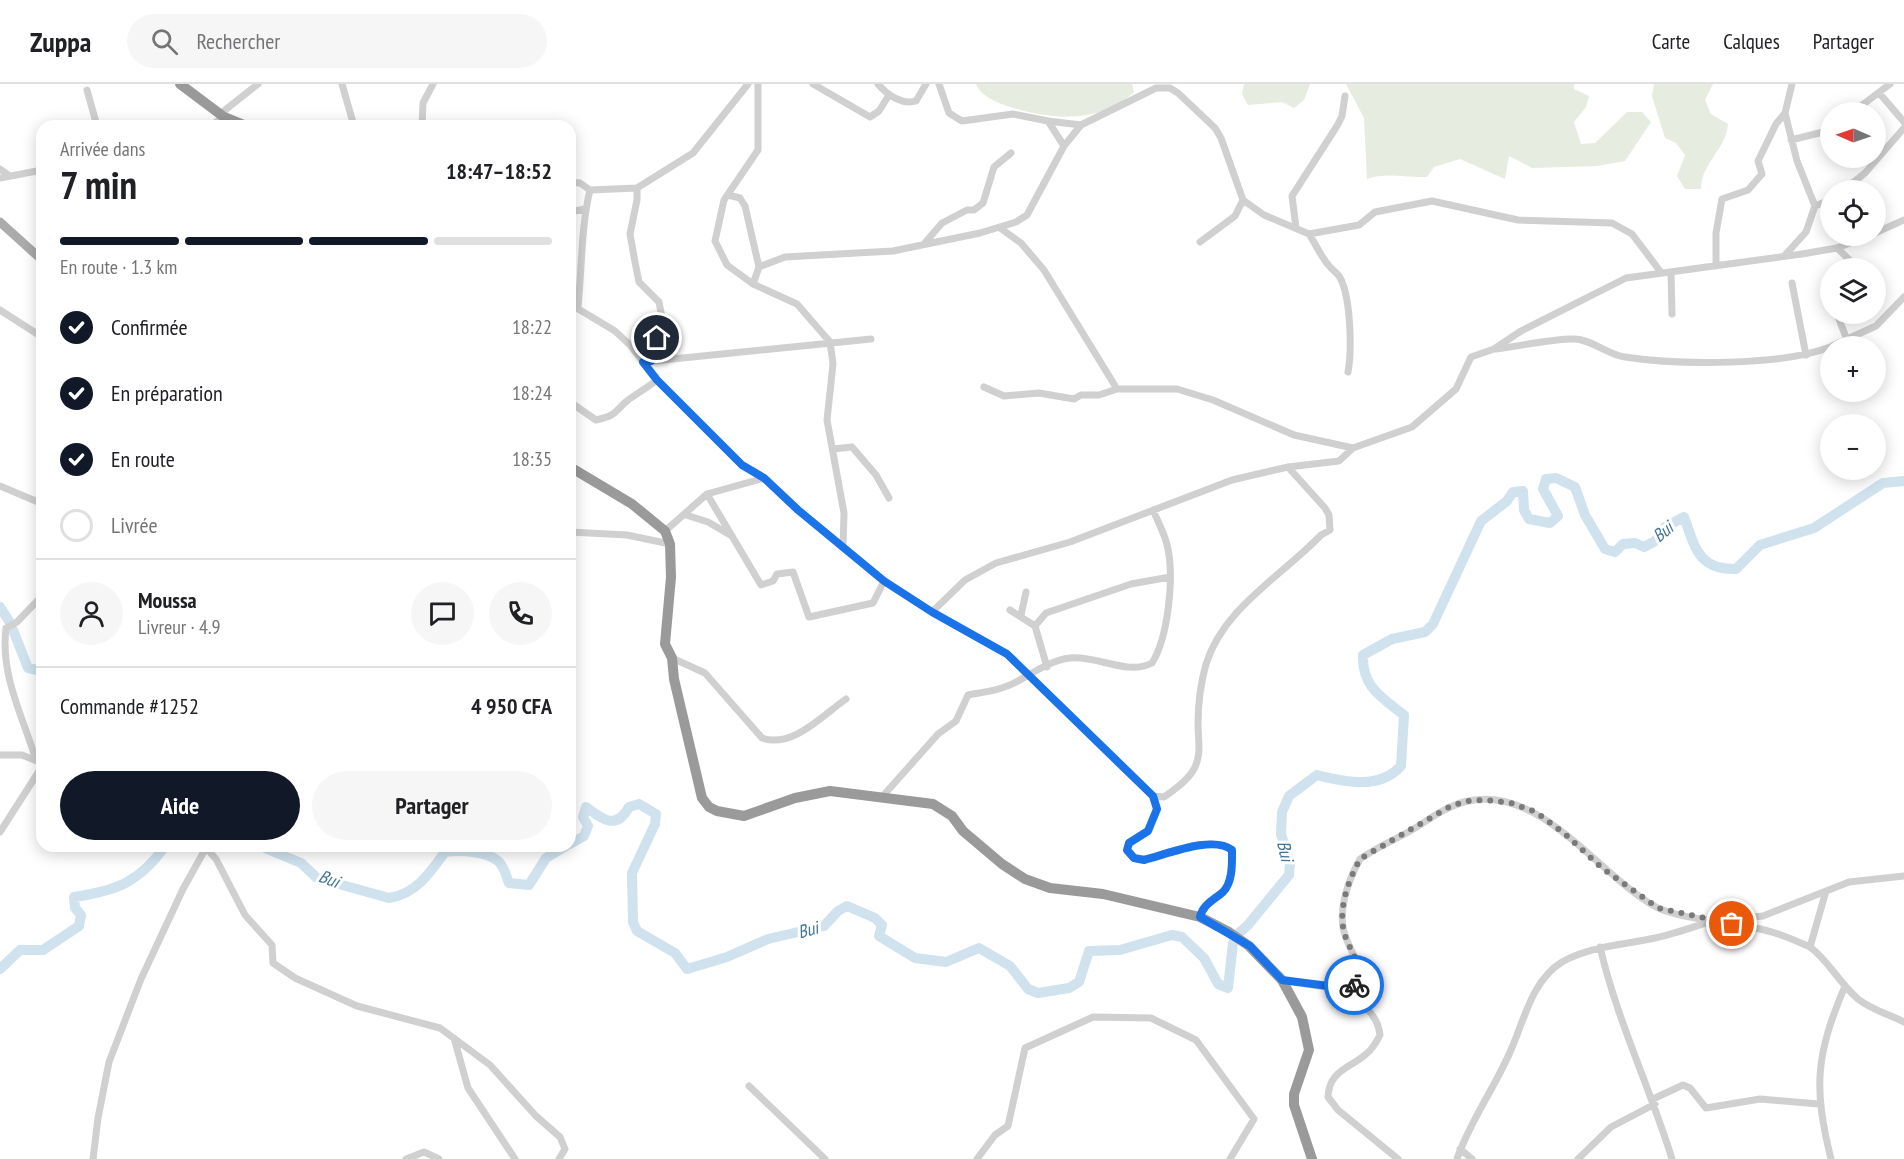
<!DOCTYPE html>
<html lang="fr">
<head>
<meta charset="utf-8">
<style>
  :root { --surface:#fff; --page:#f6f6f6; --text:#202124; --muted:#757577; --line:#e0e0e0; --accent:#111827 }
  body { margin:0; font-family:"PT Sans Narrow",sans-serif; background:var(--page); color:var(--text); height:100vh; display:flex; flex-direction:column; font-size:22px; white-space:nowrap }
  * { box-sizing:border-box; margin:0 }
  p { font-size:20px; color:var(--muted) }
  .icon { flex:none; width:33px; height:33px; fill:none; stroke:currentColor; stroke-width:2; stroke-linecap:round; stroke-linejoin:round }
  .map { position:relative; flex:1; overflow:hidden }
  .drawer { position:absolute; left:36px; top:36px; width:540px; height:732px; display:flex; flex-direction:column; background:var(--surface); border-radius:18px; box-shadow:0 3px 15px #0003 }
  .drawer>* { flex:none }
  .needle { width:39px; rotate:272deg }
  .fabs { position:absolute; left:1820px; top:18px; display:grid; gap:12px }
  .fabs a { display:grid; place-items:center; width:66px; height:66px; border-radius:50%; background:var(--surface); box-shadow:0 3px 15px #0003; font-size:30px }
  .pin { position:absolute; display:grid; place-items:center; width:51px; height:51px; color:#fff; margin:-26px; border:3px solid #fff; border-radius:50%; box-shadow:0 2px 6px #0007 }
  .courier { position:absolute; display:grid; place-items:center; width:60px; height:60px; margin:-30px; border:4px solid #1a73e8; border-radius:50%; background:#fff; color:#222; box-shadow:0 2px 8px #0007 }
  .summary em { font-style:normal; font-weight:700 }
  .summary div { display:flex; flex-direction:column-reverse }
  .summary { display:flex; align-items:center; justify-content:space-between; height:102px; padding:0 24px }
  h1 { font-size:39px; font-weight:700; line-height:45px }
  .bar { display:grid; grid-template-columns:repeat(4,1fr); gap:9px 6px; align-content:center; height:72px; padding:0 24px }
  .bar i { height:8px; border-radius:4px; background:var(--line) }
  .bar .on { background:var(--accent) }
  .bar p { grid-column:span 4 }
  .line { display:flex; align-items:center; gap:15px; padding:0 24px; border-top:2px solid var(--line) }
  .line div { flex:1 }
  .round { display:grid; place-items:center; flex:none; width:63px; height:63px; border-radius:32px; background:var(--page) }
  ol { padding:0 24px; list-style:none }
  li { display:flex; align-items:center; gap:18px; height:66px }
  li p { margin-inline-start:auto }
  li .icon { padding:6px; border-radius:50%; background:var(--accent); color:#fff; stroke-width:4 }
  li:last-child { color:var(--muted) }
  li i { width:33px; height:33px; border:3px solid var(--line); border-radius:50% }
  .primary-button { display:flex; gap:12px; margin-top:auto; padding:12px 24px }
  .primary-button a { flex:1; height:69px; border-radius:36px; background:var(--accent); color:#fff; font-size:24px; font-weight:700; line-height:69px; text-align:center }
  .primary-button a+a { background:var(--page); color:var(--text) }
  header { display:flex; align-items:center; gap:36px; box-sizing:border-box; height:84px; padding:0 30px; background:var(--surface); border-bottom:2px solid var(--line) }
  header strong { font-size:28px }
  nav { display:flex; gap:33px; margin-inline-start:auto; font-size:21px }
  .search { width:420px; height:54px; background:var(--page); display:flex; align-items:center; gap:15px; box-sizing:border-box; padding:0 21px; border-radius:33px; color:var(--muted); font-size:22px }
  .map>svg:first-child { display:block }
  .green { fill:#e6ecdf }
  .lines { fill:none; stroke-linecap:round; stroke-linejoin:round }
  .river { stroke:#cfe2ee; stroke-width:10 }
  .minor { stroke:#d0d0d0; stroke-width:7 }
  .major { stroke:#ababab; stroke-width:9 }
  .highway { stroke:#9a9a9a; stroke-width:10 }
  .done { stroke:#7a7a7a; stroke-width:6; stroke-dasharray:0 10.8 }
  .route { stroke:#1a73e8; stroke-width:8 }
  .labels { text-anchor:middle; stroke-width:6; stroke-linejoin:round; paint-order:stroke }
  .water-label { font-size:18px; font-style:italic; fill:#3f7597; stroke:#fff }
</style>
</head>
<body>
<header>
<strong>Zuppa</strong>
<div class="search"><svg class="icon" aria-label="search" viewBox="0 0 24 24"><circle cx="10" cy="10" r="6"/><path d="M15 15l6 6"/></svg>Rechercher</div>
<nav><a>Carte</a><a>Calques</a><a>Partager</a></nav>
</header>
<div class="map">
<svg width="1904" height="1075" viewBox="0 0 1904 1075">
  <rect width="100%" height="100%" fill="#fff"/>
  <path class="green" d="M976 0H1132L1134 8C1100 40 1051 36 1010 23 998 19 980 12 976 0Z
    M1244 0H1310L1304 16 1294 24 1282 18 1248 21 1242 10Z
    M1346 0H1574V5L1589 12 1586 23 1574 38 1581 60 1595 59 1627 28H1642L1651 38 1625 77 1597 82 1532 84 1509 72 1505 95 1460 75 1434 83 1427 93C1407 94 1385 88 1367 95L1364 34Z
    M1654 0H1713L1705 16 1711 30 1728 40C1726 66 1701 79 1701 105H1685L1677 92 1685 71 1676 59 1665 54 1652 12Z"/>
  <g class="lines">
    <path class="river" d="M0 523 9 537
      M13 546 28 584 42 587
      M570 760 584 752 588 742 583 733 586 723C602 735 616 747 629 723L639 720 656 730 655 740 632 789 633 838 637 847 675 869 687 885 727 873 768 855 824 842 838 827 847 822 875 834 882 841 879 852 915 874 946 878 979 864 1010 882 1028 905 1038 909 1069 904 1079 898 1089 867 1120 866 1172 851 1182 853 1204 874 1218 900 1228 904 1233 859 1239 849 1248 841 1289 791 1290 780 1281 750 1282 728 1289 712 1317 691C1346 698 1379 706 1401 682L1404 631C1381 613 1362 603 1363 571L1392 555 1425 548 1433 540 1481 437 1507 417 1513 408 1523 407 1524 426 1529 435 1550 439 1558 432 1543 405 1546 395 1556 394 1575 403 1585 431 1605 465 1615 468 1623 460 1635 459 1644 463 1655 457 1665 443 1684 433C1695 463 1698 486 1736 485L1760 461 1814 444 1883 399 1904 397
      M260 762 301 779 317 794 389 814C416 810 430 789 445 768 460 766 486 767 498 777 504 782 506 792 509 799L529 801 546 774 566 762
      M0 885 20 866H43L79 842 81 831 75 824 74 813C116 807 140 798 165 762"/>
    <path class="minor" d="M342 0 354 42
      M758 0V66L724 116 715 157 727 181 753 200 797 220 830 258 833 280 827 336 844 429 843 464
      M813 0 870 33 879 27 889 11
      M878 0C887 11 902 21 916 17L926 0
      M939 0 949 29 962 37 1013 30 1048 37
      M1792 0 1785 29 1797 77 1815 122
      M87 6 97 42
      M1880 10 1904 38
      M1853 28 1890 0
      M220 30 258 0
      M210 42 224 33
      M422 42 423 19 433 0
      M1791 56 1823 48 1830 44
      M1064 62 1048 37 1081 41
      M0 85 10 92
      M0 94 42 86
      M570 98 580 99 590 106 637 104 693 69 748 0
      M637 104V116L630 150 635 178 639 198 659 218 664 244 650 264 651 277
      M1844 106 1865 89 1904 44
      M728 111 740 114 745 122 759 183
      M570 128 585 125
      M1000 144 1021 159 1044 186 1117 305
      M1296 144 1292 112 1337 42 1342 32 1345 12
      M1875 149 1904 136
      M1309 150C1315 159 1320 170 1326 178 1329 183 1335 187 1339 192 1351 210 1352 267 1348 288
      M1200 158 1235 132 1243 116
      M924 160 942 139 967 126H974L983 119 994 83 1011 69
      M1837 164 1858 184
      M1785 171 1806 148 1815 122 1830 116
      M1716 182V149L1722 115 1748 106 1762 90 1758 77 1776 40 1785 29
      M1671 189 1672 230
      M1792 199 1806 271
      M753 200 759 183 785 173 893 167 980 149 1016 138 1027 131 1064 62 1081 41 1156 4H1170L1178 9 1215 44 1221 54 1243 116 1264 131 1309 150 1359 141 1375 128 1432 117 1518 136 1612 139 1632 150 1660 187
      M570 220 615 247 631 262 657 296 742 381 764 394 798 426 884 497 932 528 965 496 996 479 1070 458 1232 396 1288 383 1339 377 1353 364 1412 343 1456 305 1471 273 1494 265 1521 247 1626 194 1802 170 1837 164 1868 152
      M578 223C582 184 581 143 590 106
      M0 226 42 253
      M1837 230 1847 256
      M1832 262 1876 242 1904 213
      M1496 265C1522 262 1548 255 1574 255 1591 255 1608 271 1625 273 1677 281 1782 282 1830 263
      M643 278 871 255
      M984 303 1004 312 1039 309 1074 315 1081 311H1099L1117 305H1177L1213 316 1294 351 1353 364
      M570 318 596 336C619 331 614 327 628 316 638 309 648 303 657 296
      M833 365 852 363 876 391 889 414
      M0 402 38 418 42 417
      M707 410 761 501 773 497 777 490 793 488 809 533 873 519 884 497
      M686 431 708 438 732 452
      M665 447 707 410 764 394
      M570 448 627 451 670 460
      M1010 526 1035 542
      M932 528 1007 570 1153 712 1157 725 1148 747 1129 759 1127 767 1134 774 1144 775C1168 770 1213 750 1232 766 1232 779 1232 793 1226 804 1219 816 1204 818 1200 833
      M1021 531 1026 508
      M672 574 705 589 762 654C792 665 823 631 846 615
      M1047 583 1035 542 1046 529 1131 500 1170 493
      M0 671H22L37 677
      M36 676C23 633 0 591 6 544L17 538 42 512
      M1153 712 1164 713C1175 705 1188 696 1194 685 1202 670 1198 656 1198 640 1198 621 1201 598 1206 580 1224 523 1282 492 1321 451L1330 446 1329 431 1325 424 1288 383
      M882 713 938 650 956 637 968 611C984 608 1002 606 1016 598 1033 589 1051 576 1070 574 1097 571 1127 592 1152 579 1168 554 1174 495 1168 465 1166 452 1158 438 1153 426
      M0 748 41 684
      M206 764 216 775 245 831 272 861 273 879 295 894 357 922 440 944 490 981 536 1032 560 1053 565 1065 559 1075
      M1826 807 1810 863C1829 877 1839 899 1858 915 1872 926 1888 930 1904 938
      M1723 836 1763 832 1849 798 1904 792
      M1600 863C1617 936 1650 1004 1672 1075
      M1282 896C1305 898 1345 913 1361 894 1359 879 1351 867 1346 854 1336 829 1348 797 1360 775 1377 763 1394 756 1412 746 1430 735 1446 722 1468 717 1541 701 1598 791 1656 823 1677 834 1725 838 1749 843 1771 846 1790 854 1810 863
      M1344 904C1360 918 1378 930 1380 951 1376 959 1372 966 1365 971 1348 985 1329 987 1328 1013L1338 1026 1398 1075
      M454 954 468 1004 515 1075
      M749 1002 825 1075
      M1653 1015 1683 1001 1690 1004 1706 1024 1760 1015 1819 1020
      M1460 1065 1472 1075
      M93 1075 98 1034 109 978 141 895 183 805 207 762
      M406 1075 424 1068 439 1075
      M977 1075 995 1051 1008 1042 1025 964 1093 933 1151 934 1196 956 1254 1035 1230 1075
      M1457 1075C1470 1037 1494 1005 1510 968 1524 938 1531 897 1562 878 1590 862 1623 861 1655 854 1674 850 1693 843 1712 837
      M1578 1075 1611 1043 1655 1020
      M1831 1075C1813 1002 1816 971 1845 902"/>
    <path class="major" d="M0 138 42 176"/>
    <path class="highway" d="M180 0 224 33 246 42
      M570 383 632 420 665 447 670 460 671 493 665 560 672 574 674 595 702 714 709 723 717 727 744 732 795 714 830 707 933 720 952 732 963 747 1002 780 1025 795 1050 804 1103 810 1200 833 1229 848 1249 862 1282 896 1302 933 1309 966 1294 1010V1021L1312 1075"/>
  </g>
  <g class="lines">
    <path class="done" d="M1354 901 1361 894C1360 879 1351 868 1346 854 1336 829 1348 797 1360 775L1451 722 1468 717 1486 716 1511 719 1536 728 1566 751 1602 784 1658 824 1732 840"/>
    <path class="route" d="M657 254 650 264 651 277 643 278 657 296 742 381 764 394 798 426 884 497 932 528 1007 570 1153 712 1157 725 1148 747 1129 759 1127 766 1134 774 1144 776C1168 770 1213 751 1232 766 1232 779 1233 798 1223 808 1214 816 1203 820 1200 833L1250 862 1282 896 1344 904 1354 901"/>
  </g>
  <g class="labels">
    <g class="water-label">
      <text transform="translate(1663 448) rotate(-39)" y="6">Bui</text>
      <text transform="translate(1285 767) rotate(77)" y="6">Bui</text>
      <text transform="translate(329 795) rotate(21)" y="6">Bui</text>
      <text transform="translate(808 846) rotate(-15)" y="6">Bui</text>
    </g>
  </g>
</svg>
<div class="fabs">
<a><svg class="needle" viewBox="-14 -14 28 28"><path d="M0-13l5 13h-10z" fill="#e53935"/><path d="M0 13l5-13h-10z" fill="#757577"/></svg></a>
<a><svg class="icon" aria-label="locate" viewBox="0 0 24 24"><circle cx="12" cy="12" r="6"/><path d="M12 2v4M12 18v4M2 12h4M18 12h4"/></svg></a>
<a><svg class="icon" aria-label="layers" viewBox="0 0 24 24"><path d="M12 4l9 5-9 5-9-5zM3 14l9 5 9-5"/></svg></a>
<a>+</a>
<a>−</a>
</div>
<div class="pin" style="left:1732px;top:840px;background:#ea580c"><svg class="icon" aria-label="bag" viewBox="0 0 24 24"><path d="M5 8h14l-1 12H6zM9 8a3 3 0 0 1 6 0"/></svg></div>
<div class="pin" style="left:657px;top:254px;background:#1f2937"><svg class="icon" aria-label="home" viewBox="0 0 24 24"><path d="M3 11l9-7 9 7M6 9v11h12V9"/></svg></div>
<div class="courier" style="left:1354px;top:901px"><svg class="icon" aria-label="bike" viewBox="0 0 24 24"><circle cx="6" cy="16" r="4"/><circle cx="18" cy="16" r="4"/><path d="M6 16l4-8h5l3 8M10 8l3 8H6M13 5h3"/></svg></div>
<section class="drawer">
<div class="summary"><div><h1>7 min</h1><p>Arrivée dans</p></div><em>18:47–18:52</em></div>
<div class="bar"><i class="on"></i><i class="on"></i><i class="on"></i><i></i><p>En route · 1.3 km</p></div>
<ol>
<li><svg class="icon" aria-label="check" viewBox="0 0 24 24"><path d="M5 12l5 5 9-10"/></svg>Confirmée<p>18:22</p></li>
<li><svg class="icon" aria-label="check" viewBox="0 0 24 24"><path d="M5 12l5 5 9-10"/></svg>En préparation<p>18:24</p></li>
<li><svg class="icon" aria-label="check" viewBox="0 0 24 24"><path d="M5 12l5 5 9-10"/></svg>En route<p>18:35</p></li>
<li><i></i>Livrée</li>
</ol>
<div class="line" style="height:108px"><a class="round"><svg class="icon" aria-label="person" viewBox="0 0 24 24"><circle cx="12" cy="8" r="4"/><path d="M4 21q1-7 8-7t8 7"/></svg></a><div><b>Moussa</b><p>Livreur · 4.9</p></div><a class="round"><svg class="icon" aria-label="chat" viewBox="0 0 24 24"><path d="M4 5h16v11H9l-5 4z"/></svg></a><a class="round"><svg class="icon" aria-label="phone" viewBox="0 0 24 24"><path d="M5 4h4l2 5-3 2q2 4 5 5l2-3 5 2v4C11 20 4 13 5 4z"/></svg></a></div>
<div class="line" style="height:78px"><div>Commande #1252</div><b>4 950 CFA</b></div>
<div class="primary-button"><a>Aide</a><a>Partager</a></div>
</section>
</div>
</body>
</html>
